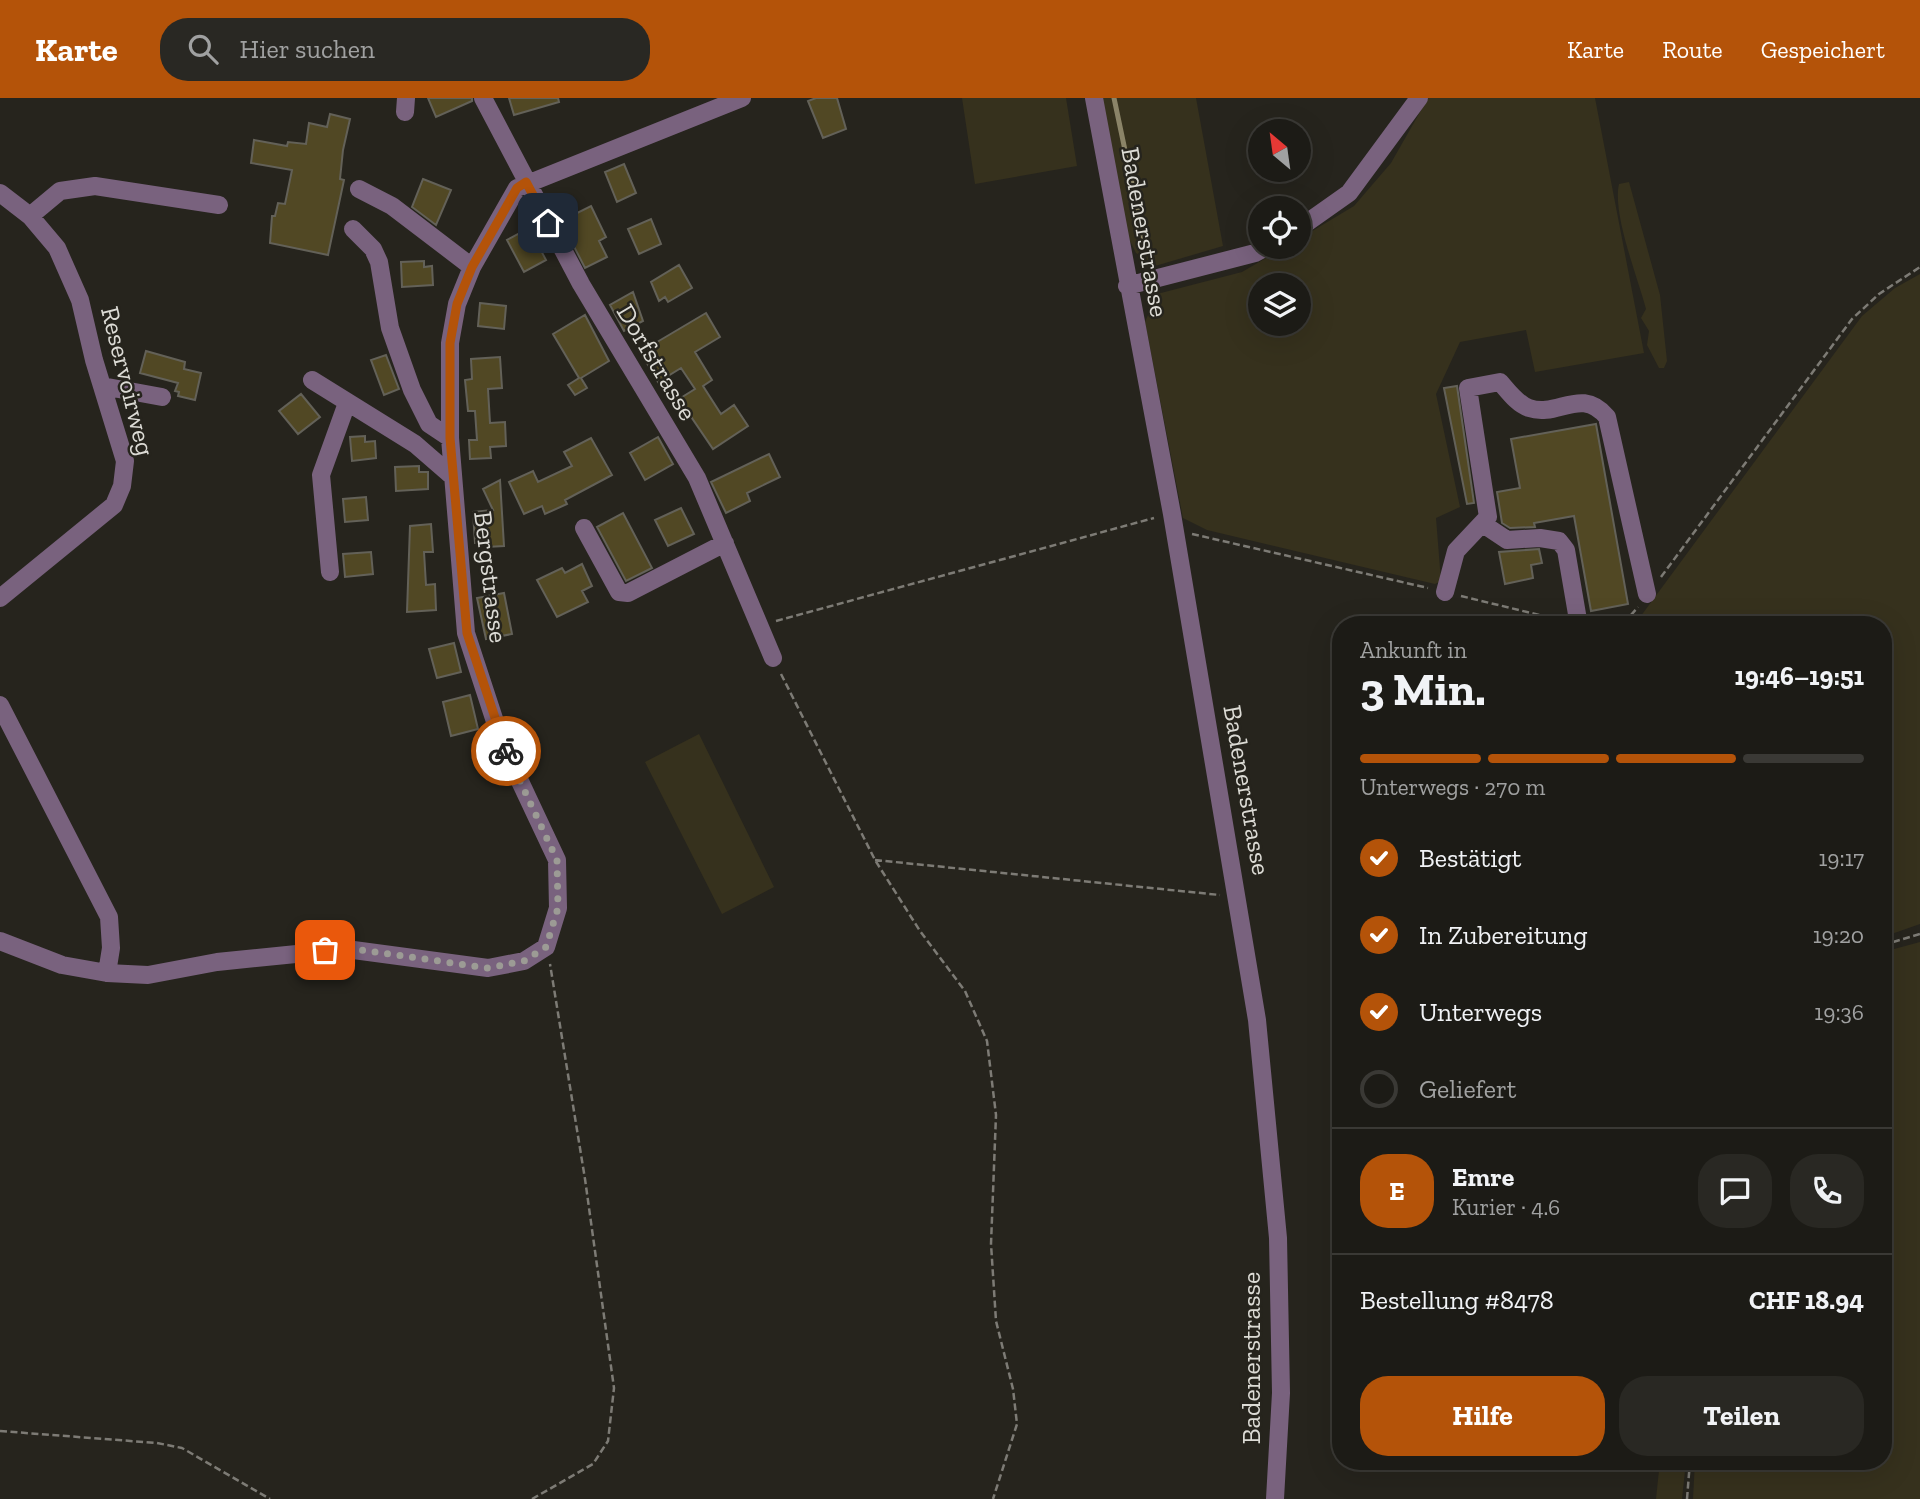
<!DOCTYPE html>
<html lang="de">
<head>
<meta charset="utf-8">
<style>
  :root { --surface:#1c1b16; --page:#292823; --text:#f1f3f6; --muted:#a0a1a1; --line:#3a3935; --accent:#b45309 }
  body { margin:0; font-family:"Zilla Slab",serif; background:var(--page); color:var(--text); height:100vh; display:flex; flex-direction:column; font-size:26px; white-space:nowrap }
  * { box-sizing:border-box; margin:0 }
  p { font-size:23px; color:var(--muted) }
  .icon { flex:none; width:38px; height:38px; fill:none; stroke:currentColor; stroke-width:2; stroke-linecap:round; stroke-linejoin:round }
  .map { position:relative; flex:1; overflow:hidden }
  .sheet { position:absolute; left:1332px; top:518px; width:560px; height:854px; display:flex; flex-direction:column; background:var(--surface); border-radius:28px; box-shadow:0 7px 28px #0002,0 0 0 2px var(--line) }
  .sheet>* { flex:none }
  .needle { width:46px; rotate:331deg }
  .tools { position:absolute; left:1248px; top:21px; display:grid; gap:14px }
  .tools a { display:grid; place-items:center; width:63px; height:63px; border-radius:50%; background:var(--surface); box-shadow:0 7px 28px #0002,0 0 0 2px var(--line); font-size:35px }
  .pin { position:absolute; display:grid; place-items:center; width:60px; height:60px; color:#fff; margin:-30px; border-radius:14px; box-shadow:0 4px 10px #0006 }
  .courier { position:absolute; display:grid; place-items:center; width:70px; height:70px; margin:-35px; border:5px solid #b45309; border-radius:50%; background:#fff; color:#222; box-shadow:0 2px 9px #0007 }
  .head em { font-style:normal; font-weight:700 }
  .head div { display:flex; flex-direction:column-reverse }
  .head { display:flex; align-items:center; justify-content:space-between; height:119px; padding:0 28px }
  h1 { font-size:46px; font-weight:700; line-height:52px }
  .bar { display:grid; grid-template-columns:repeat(4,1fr); gap:10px 7px; align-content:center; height:84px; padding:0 28px }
  .bar i { height:9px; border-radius:5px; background:var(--line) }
  .bar .active { background:var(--accent) }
  .bar p { grid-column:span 4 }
  .line { display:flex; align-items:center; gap:18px; padding:0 28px; border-top:2px solid var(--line) }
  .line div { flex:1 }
  .round { display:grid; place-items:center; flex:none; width:74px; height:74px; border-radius:28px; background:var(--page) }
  ol { padding:0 28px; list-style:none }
  li { display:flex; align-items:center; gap:21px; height:77px }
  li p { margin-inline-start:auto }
  li .icon { padding:7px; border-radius:50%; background:var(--accent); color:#fff; stroke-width:4 }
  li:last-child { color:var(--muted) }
  li i { width:38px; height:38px; border:4px solid var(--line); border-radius:50% }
  .action { display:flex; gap:14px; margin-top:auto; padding:14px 28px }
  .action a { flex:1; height:80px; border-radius:28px; background:var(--accent); color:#fff; font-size:28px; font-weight:700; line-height:80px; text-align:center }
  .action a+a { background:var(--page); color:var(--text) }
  header { display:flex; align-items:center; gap:42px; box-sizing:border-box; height:98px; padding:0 35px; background:var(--accent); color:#fff }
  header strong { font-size:33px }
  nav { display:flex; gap:38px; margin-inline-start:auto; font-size:24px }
  .search { width:490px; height:63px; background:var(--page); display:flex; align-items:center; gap:18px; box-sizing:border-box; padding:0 24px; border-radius:28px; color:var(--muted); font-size:26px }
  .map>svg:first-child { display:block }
  .green { fill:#36311d; fill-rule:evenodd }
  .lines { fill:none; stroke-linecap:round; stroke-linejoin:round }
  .stream { stroke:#8b8468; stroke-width:5 }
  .building { fill:#514824; stroke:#636158; stroke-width:2 }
  .path { stroke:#7d7b75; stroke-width:2.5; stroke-dasharray:7 3.5; stroke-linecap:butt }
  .minor { stroke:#79627e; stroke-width:18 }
  .done { stroke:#9c9b95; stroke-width:7; stroke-dasharray:0 12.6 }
  .route { stroke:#b45309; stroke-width:9 }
  .labels { text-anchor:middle; stroke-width:5; stroke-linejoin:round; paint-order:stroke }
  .street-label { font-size:26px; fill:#dcdbd5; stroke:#26241d }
</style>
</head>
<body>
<header>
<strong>Karte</strong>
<div class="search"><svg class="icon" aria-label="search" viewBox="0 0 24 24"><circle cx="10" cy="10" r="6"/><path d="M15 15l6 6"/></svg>Hier suchen</div>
<nav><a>Karte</a><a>Route</a><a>Gespeichert</a></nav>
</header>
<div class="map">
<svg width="1920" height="1401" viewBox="0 0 1920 1401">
  <rect width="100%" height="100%" fill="#26241d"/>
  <path class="green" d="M962 0H1066L1077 68 975 86Z
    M1102 0H1196L1223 148 1155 168 1136 155 1125 133Z
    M1428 0H1595L1644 255 1535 274 1526 232 1460 244 1436 296 1460 409 1436 420 1441 483 1435 486 1207 432 1183 420 1145 224 1157 196 1242 174 1285 149H1298L1299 141 1354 108 1391 65ZM1260 187H1298V226H1260Z
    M1629 84 1660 197 1667 263 1664 270H1659L1647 247 1649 233 1641 220 1646 211C1638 180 1612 116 1619 86Z
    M1920 176V826L1883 839V527L1635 526 1862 218 1895 190Z
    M699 636 774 789 722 816 645 664Z
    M1920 844V1401H1693L1695 1363H1883V854Z
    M1660 1363H1686L1682 1401H1656Z"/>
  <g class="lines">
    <path class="stream" d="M1114 0 1146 152"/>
  </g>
  <path class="building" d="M428 0H472V3L436 19Z
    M509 0H558L559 4 514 17Z
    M816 0H837L846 31 823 40 808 3Z
    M330 16 350 21 343 52 340 81 344 82 328 157 270 145 272 118H275L278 105 285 106 292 72 251 65 254 42 287 48 288 44 306 46 309 25 327 29Z
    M624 66 636 95 617 104 605 74Z
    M423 81 451 92 436 127 412 109Z
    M591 108 606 139 599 143 607 159 585 170 561 123Z
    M651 121 661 146 639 156 628 131Z
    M529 130 546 162 524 174 507 142Z
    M424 163V169L432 168 433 187 402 189 401 164Z
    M679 167 692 190 668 204 665 199 659 203 651 184Z
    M633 194 643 223 624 233 610 207Z
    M480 205 506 208 504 231 478 228Z
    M706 215 720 239 695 254 712 282 703 288 721 316 734 307 748 328 713 351 679 301 695 291 681 270 658 284 647 265 654 261 647 250Z
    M585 217 609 263 581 280 587 290 575 297 568 287 579 280 553 236Z
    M146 253 185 264 184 271 201 275 195 302 178 298 179 294 175 293 178 285 140 275Z
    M386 257 399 291 384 297 371 262Z
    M500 259 502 290 488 291 490 325 505 324 506 348 490 349 491 360 470 361 469 342H477L475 313H468L465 282 472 281 471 261Z
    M1457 288 1474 405 1467 406 1444 290Z
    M301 296 320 319 298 336 279 313Z
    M1596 326 1628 506 1591 513 1574 418 1534 425 1535 429 1510 430 1502 425 1497 394 1520 390 1511 341Z
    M365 338V344L375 343 376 360 352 363 350 339Z
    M658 339 673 366 645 382 630 355Z
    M591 340 612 377 565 402 567 406 545 416 542 408 524 416 509 384 533 373 538 384 572 368 564 354Z
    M769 356 780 379 747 395 750 403 726 415 711 384Z
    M419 368V374H428V391L396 393 395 369Z
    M500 382 504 448 486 449 485 444 475 445 473 414 493 412 483 391Z
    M366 399 368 422 345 424 343 401Z
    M681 410 694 436 668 448 655 422Z
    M623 415 652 470 626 483 597 429Z
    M431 426 433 454H424L426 487 435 486 436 512 407 514 410 428Z
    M1539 451 1542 465 1531 467 1533 480 1505 486 1499 454Z
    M371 454 373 476 345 479 343 456Z
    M582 466 592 488 582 493 588 504 557 519 537 482 562 470 565 475Z
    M504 495 512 536 486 541 477 500Z
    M454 545 461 574 437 580 429 551Z
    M470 597 478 631 451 638 443 604Z"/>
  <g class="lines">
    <path class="path" d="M1192 436 1428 490
      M1661 479 1852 221 1879 196 1920 169
      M1461 498 1560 522
      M1595 522 1623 525
      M776 523 1154 420
      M1624 525 1638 509
      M781 576 875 762 920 833 965 893 987 943 996 1017 991 1146 996 1223 1013 1291 1017 1326 993 1401
      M875 762 1220 797
      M1883 847 1920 836
      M0 1333 157 1345 182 1350 270 1401
      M532 1401 593 1366 608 1343 614 1290 585 1081 550 866
      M1687 1401 1690 1363"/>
    <path class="minor" d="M483 0 581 186 697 380 773 560
      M1094 0 1172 416 1257 922 1278 1140 1281 1295 1275 1401
      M405 14 406 0
      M359 91 392 108 472 169
      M0 95 30 118 57 150 80 202 94 262 125 363 122 388 114 407 0 500
      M30 118 60 93 95 88 219 107
      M353 131 373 151 379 164 390 230 412 292 429 326 450 340
      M1298 131 1349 95 1419 0
      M1127 188 1255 155 1266 149
      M312 282 415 346 453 379
      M102 288 162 299
      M1483 426 1507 442 1540 440 1559 443 1566 452 1578 522
      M584 430 619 494 628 495 725 445
      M330 474 321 377 347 305
      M1445 494 1456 453 1488 419 1468 290 1500 284C1508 293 1517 306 1529 310 1558 320 1581 288 1607 319L1647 496
      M0 607 109 819 111 850 107 875
      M0 843 62 867 107 875 148 877 217 864 346 851 488 870 524 863 546 849 558 810 557 762 502 645 466 535 450 340V245L457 206 472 169 517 90 742 0"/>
  </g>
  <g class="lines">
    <path class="done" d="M325 852 346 850 488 870 524 863 546 849 558 810 557 762 506 653"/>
    <path class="route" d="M506 653 467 535 450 340V245L457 206 472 169 517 90 526 84 548 125"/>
  </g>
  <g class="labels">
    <g class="street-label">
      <text transform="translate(1145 134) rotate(80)" y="9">Badenerstrasse</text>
      <text transform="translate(657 264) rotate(59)" y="9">Dorfstrasse</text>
      <text transform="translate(128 283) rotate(76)" y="9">Reservoirweg</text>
      <text transform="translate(491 479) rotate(83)" y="9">Bergstrasse</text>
      <text transform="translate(1247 692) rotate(80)" y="9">Badenerstrasse</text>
      <text transform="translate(1251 1260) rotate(-90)" y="9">Badenerstrasse</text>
    </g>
  </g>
</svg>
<div class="tools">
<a><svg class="needle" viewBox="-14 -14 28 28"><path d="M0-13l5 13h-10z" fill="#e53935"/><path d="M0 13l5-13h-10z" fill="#a0a1a1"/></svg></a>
<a><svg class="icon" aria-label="locate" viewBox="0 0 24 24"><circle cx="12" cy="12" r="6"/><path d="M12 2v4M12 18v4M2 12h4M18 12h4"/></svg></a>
<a><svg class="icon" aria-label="layers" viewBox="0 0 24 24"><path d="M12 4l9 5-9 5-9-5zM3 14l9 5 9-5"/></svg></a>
</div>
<div class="pin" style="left:325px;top:852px;background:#ea580c"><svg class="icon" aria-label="bag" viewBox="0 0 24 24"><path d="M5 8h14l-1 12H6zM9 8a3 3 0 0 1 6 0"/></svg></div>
<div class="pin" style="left:548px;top:125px;background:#1f2937"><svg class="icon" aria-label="home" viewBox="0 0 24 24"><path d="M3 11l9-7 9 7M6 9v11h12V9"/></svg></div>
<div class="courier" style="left:506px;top:653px"><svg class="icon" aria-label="bike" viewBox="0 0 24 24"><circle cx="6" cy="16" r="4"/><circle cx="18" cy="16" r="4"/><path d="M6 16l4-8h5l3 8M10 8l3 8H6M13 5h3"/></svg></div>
<section class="sheet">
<div class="head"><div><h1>3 Min.</h1><p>Ankunft in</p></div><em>19:46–19:51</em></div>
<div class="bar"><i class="active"></i><i class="active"></i><i class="active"></i><i></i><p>Unterwegs · 270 m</p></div>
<ol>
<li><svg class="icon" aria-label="check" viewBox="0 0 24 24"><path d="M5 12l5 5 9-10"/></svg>Bestätigt<p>19:17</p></li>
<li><svg class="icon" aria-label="check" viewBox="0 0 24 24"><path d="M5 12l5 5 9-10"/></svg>In Zubereitung<p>19:20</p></li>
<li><svg class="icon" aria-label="check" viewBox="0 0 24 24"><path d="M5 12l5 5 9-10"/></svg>Unterwegs<p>19:36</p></li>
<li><i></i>Geliefert</li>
</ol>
<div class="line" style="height:126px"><b class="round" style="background:var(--accent);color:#fff">E</b><div><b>Emre</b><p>Kurier · 4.6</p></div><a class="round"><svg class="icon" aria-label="chat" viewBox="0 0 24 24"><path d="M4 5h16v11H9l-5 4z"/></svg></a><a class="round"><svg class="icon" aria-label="phone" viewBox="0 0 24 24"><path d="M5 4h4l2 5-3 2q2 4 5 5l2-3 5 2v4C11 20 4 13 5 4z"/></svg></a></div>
<div class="line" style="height:91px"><div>Bestellung #8478</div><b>CHF 18.94</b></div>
<div class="action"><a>Hilfe</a><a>Teilen</a></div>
</section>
</div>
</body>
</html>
